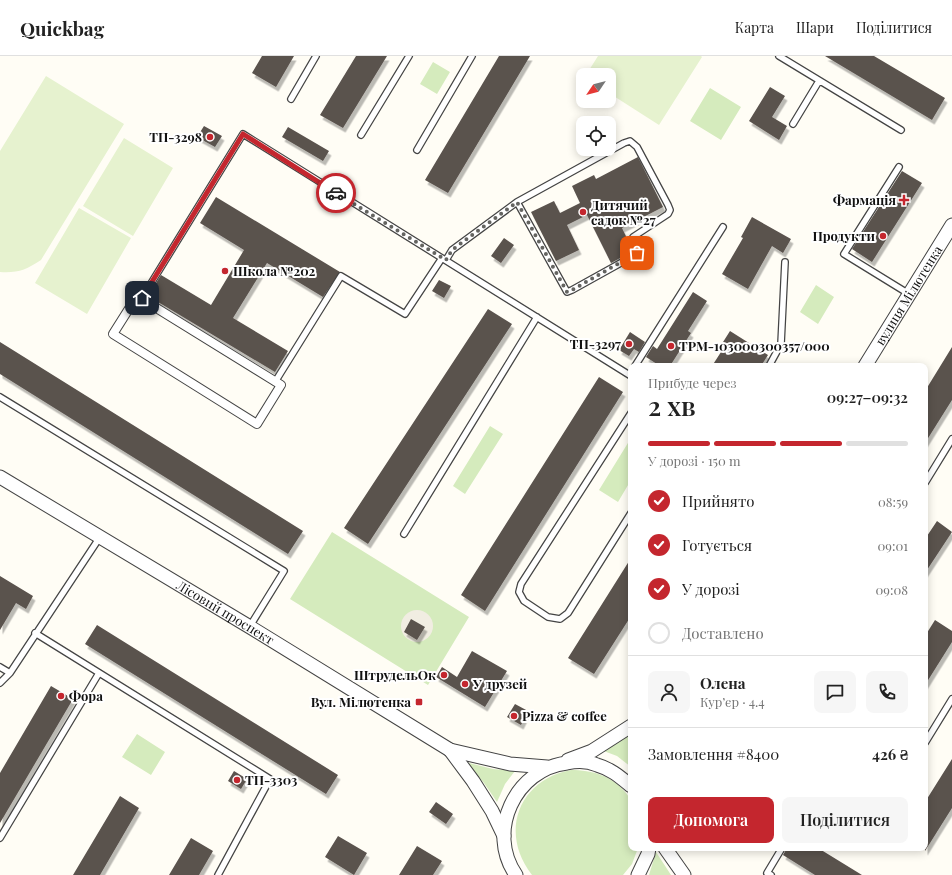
<!DOCTYPE html>
<html lang="uk">
<head>
<meta charset="utf-8">
<style>
  :root { --surface:#fff; --page:#f6f6f6; --text:#222; --muted:#767676; --line:#e0e0e0; --accent:#c4262e }
  body { margin:0; font-family:"Playfair Display",serif; background:var(--page); color:var(--text); height:100vh; display:flex; flex-direction:column; font-size:15px; white-space:nowrap }
  * { box-sizing:border-box; margin:0 }
  p { font-size:13px; color:var(--muted) }
  .icon { flex:none; width:22px; height:22px; fill:none; stroke:currentColor; stroke-width:2; stroke-linecap:round; stroke-linejoin:round }
  .map { position:relative; flex:1; overflow:hidden }
  .drawer { position:absolute; left:628px; top:307px; width:300px; height:488px; display:flex; flex-direction:column; background:var(--surface); border-radius:8px; box-shadow:0 2px 10px #0003 }
  .drawer>* { flex:none }
  .needle { width:26px; rotate:235deg }
  .buttons { position:absolute; left:576px; top:12px; display:grid; gap:8px }
  .buttons a { display:grid; place-items:center; width:40px; height:40px; border-radius:8px; background:var(--surface); box-shadow:0 2px 10px #0003; font-size:20px }
  .pin { position:absolute; display:grid; place-items:center; width:34px; height:34px; color:#fff; margin:-17px; border-radius:8px; box-shadow:0 2px 6px #0006 }
  .courier { position:absolute; display:grid; place-items:center; width:40px; height:40px; margin:-20px; border:3px solid #c4262e; border-radius:50%; background:#fff; color:#222; box-shadow:0 1px 5px #0007 }
  .summary em { font-style:normal; font-weight:600 }
  .summary div { display:flex; flex-direction:column-reverse }
  .summary { display:flex; align-items:center; justify-content:space-between; height:68px; padding:0 20px }
  h1 { font-size:26px; font-weight:600; line-height:30px }
  .bar { display:grid; grid-template-columns:repeat(4,1fr); gap:6px 4px; align-content:center; height:48px; padding:0 20px }
  .bar i { height:5px; border-radius:3px; background:var(--line) }
  .bar .selected { background:var(--accent) }
  .bar p { grid-column:span 4 }
  .line { display:flex; align-items:center; gap:10px; padding:0 20px; border-top:1px solid var(--line) }
  .line div { flex:1 }
  .round { display:grid; place-items:center; flex:none; width:42px; height:42px; border-radius:8px; background:var(--page) }
  ol { padding:0 20px; list-style:none }
  li { display:flex; align-items:center; gap:12px; height:44px }
  li p { margin-inline-start:auto }
  li .icon { padding:4px; border-radius:50%; background:var(--accent); color:#fff; stroke-width:4 }
  li:last-child { color:var(--muted) }
  li i { width:22px; height:22px; border:2px solid var(--line); border-radius:50% }
  .primary-button { display:flex; gap:8px; margin-top:auto; padding:8px 20px }
  .primary-button a { flex:1; height:46px; border-radius:8px; background:var(--accent); color:#fff; font-size:16px; font-weight:600; line-height:46px; text-align:center }
  .primary-button a+a { background:var(--page); color:var(--text) }
  header { display:flex; align-items:center; gap:24px; box-sizing:border-box; height:56px; padding:0 20px; background:var(--surface); border-bottom:1px solid var(--line) }
  header strong { font-size:19px }
  nav { display:flex; gap:22px; margin-inline-start:auto; font-size:14px }
  .map>svg:first-child { display:block }
  .green { fill:#d5ebbd }
  .pitch { fill:#e6f2cf }
  .plaza { fill:#f1ede2 }
  .building { fill:#5a524d; filter:url(#shadow) }
  .lines { fill:none; stroke-linecap:round; stroke-linejoin:round }
  .service-casing { stroke:#444; stroke-width:8 }
  .pedestrian-casing { stroke:#444; stroke-width:10 }
  .tertiary-casing { stroke:#444; stroke-width:15 }
  .service { stroke:#fff; stroke-width:5.5 }
  .pedestrian { stroke:#fff; stroke-width:8 }
  .tertiary { stroke:#fff; stroke-width:13 }
  .done { stroke:#646461; stroke-width:4; stroke-dasharray:0 7.2 }
  .route { stroke:#c4262e; stroke-width:5 }
  .poi-dot { fill:#c4262e; stroke:#fff; stroke-width:1.5 }
  .labels { text-anchor:middle; stroke-width:4; stroke-linejoin:round; paint-order:stroke }
  .poi-label { font-size:13px; font-weight:bold; fill:#111; stroke:#fff; text-anchor:start }
  .street-label { font-size:13px; fill:#111; stroke:#fff }
</style>
</head>
<body>
<header>
<strong>Quickbag</strong>
<nav><a>Карта</a><a>Шари</a><a>Поділитися</a></nav>
</header>
<div class="map">
<svg width="952" height="819" viewBox="0 0 952 819">
  <defs>
    <filter id="shadow"><feDropShadow dx="2.5" dy="4.5" stdDeviation="0" flood-color="#0004"/></filter>
  </defs>
  <rect width="100%" height="100%" fill="#fffdf5"/>
  <path class="green" d="M433 6 450 16 437 38 420 28Z
    M710 32 741 51 721 84 690 65Z
    M816 229 834 241 818 268 800 256Z
    M490 370 503 378 465 438 453 430Z
    M631 382V424L618 446 599 434Z
    M332 476 469 561 428 629 290 543Z
    M631 675V711L617 700 601 694Z
    M137 678 165 696 151 719 122 701Z
    M465 706 493 713 515 715 505 728 497 746 484 727Z
    M571 714C592 714 613 720 626 737 628 740 630 742 631 745 633 758 631 778 631 792H638L632 808 623 819H532C499 777 518 724 571 714Z
    M656 796 671 819H649Z"/>
  <path class="pitch" d="M598 0H701L702 1 659 69 609 37V19H586Z
    M46 20 124 68 41 204C26 214 18 217 0 216V95Z
    M124 82 173 112 133 180 83 150Z
    M79 152 131 182 87 258 35 227Z"/>
  <path class="plaza" d="M401 570a16 16 0 1 1 32 0a16 16 0 1 1-32 0Z"/>
  <path class="building" d="M262 0H294L276 31 252 17Z
    M356 0H387L343 72 320 59Z
    M499 0H530L448 137 425 124Z
    M825 0H874L945 42 932 64Z
    M770 31 785 40 772 61 787 70 779 84 749 65Z
    M204 70 222 80 215 91 197 81Z
    M288 71 329 95 323 105 282 81Z
    M638 101 663 151 622 172 633 195 611 207 587 159 567 169 579 194 556 205 531 156 554 145 560 157 580 147 572 130 594 119 596 123Z
    M902 115 922 127 872 206 852 193Z
    M216 141 340 216 323 241 267 207 233 262 288 295 275 316 148 240 161 219 211 249 244 194 200 167Z
    M752 161 791 183 783 197 772 190 748 233 722 218 743 182 741 181Z
    M504 182 514 189 501 207 491 200Z
    M439 224 451 230 444 242 432 235Z
    M693 236 707 245 688 275 691 277 670 310H660L646 301 653 290 657 293Z
    M488 253 512 268 368 488 344 472Z
    M730 275 768 299 761 310H712L721 296 718 294Z
    M630 276 645 286 639 296 634 293 629 300 619 294Z
    M0 286 303 475 288 498 0 318Z
    M952 291V344L925 387V335Z
    M599 321 623 336 485 555 461 539Z
    M937 465 952 476 925 517V483Z
    M631 502V560L594 618 568 602Z
    M0 520 33 540 26 553 16 547 0 574Z
    M411 563 425 571 417 584 404 576Z
    M935 564 952 575V586L925 629V580Z
    M97 569 338 719 326 738 85 588Z
    M472 595 507 615 485 651 436 621 442 611 457 621Z
    M51 630 73 643 0 767V717Z
    M515 648 528 655 521 669 507 661Z
    M952 703V752L925 795V746Z
    M234 715 247 723 241 733 228 725Z
    M120 740 139 752 100 819H73Z
    M436 746 453 758 446 768 429 756Z
    M338 780 367 797 354 819 325 801Z
    M191 782 213 795 199 819H169Z
    M417 790 442 805 433 819H399Z
    M787 792H818L862 819H815L783 799Z"/>
  <g class="lines">
    <g class="service-casing">
      <path id="service" d="M779 0 901 74
        M291 43 316 0
        M793 68 819 25
        M361 79 409 0
        M630 85 637 91 668 149 670 154 668 158 633 181V184L638 196 635 199 572 234 567 236 517 146 624 87Z
        M417 94 472 0
        M899 111 844 198 909 238
        M446 204 452 194 517 146
        M142 242 243 78 631 320
        M635 310 723 171
        M769 310 781 288 785 206
        M275 326 341 220 405 258 442 202
        M0 341 284 515 250 570
        M631 357 521 528 519 536 524 545 548 561 560 563 568 557 631 457
        M925 427 952 383
        M404 478 537 261
        M35 577 270 723 218 819
        M0 611 10 617
        M0 627 10 617 100 481
        M925 687 952 643
        M0 782 99 617
        M771 819 767 817 782 792"/>
    </g>
    <g class="pedestrian-casing">
      <path id="pedestrian" d="M137 240 281 329 257 368 113 278Z"/>
    </g>
    <g class="tertiary-casing">
      <g id="tertiary">
        <path id="s1" d="M865 310 952 169"/>
        <path id="s2" d="M0 421 250 571 450 694 510 708 547 711"/>
        <path d="M450 694 473 725 492 755 504 780"/>
        <path d="M568 704 592 695 631 670"/>
        <path d="M665 792 684 819"/>
        <path d="M516 819C486 776 515 713 567 707 576 705 588 705 597 709 611 713 620 721 631 730"/>
        <path d="M638 819 648 798 649 792"/>
      </g>
    </g>
    <use href="#service" class="service"/>
    <use href="#pedestrian" class="pedestrian"/>
    <use href="#tertiary" class="tertiary"/>
  </g>
  <g class="lines">
    <path class="done" d="M336 137 446 204 452 194 517 146 567 236 572 234 637 197"/>
    <path class="route" d="M142 242 243 78 336 137"/>
  </g>
  <g class="poi-dot">
    <circle cx="210" cy="81" r="4"/>
    <path d="M902 138h4v4h4v4h-4v4h-4v-4h-4v-4h4z"/>
    <circle cx="583" cy="156" r="4"/>
    <circle cx="883" cy="180" r="4"/>
    <circle cx="225" cy="215" r="4"/>
    <circle cx="629" cy="288" r="4"/>
    <circle cx="671" cy="290" r="4"/>
    <circle cx="444" cy="619" r="4"/>
    <circle cx="465" cy="628" r="4"/>
    <circle cx="61" cy="640" r="4"/>
    <rect x="415" y="642" width="8" height="8" rx="2"/>
    <circle cx="514" cy="660" r="4"/>
    <circle cx="237" cy="724" r="4"/>
  </g>
  <g class="labels">
    <g class="poi-label">
      <text x="202" y="86" text-anchor="end">ТП-3298</text>
      <text x="896" y="149" text-anchor="end">Фармація</text>
      <text x="591" y="154">Дитячий<tspan x="591" dy="15">садок №27</tspan></text>
      <text x="875" y="185" text-anchor="end">Продукти</text>
      <text x="233" y="220">Школа №202</text>
      <text x="621" y="293" text-anchor="end">ТП-3297</text>
      <text x="679" y="295">ТРМ-103000300357/000</text>
      <text x="436" y="624" text-anchor="end">ШтрудельОк</text>
      <text x="473" y="633">У друзей</text>
      <text x="69" y="645">Фора</text>
      <text x="411" y="651" text-anchor="end">Вул. Мілютенка</text>
      <text x="522" y="665">Pizza &amp; coffee</text>
      <text x="245" y="729">ТП-3303</text>
    </g>
    <g class="street-label">
      <text dy="5" stroke="none"><textPath href="#s1" startOffset="83">вулиця Мілютенка</textPath></text>
      <text dy="5" stroke="none"><textPath href="#s2" startOffset="263">Лісовий проспект</textPath></text>
    </g>
  </g>
</svg>
<div class="buttons">
<a><svg class="needle" viewBox="-14 -14 28 28"><path d="M0-13l5 13h-10z" fill="#e53935"/><path d="M0 13l5-13h-10z" fill="#767676"/></svg></a>
<a><svg class="icon" aria-label="locate" viewBox="0 0 24 24"><circle cx="12" cy="12" r="6"/><path d="M12 2v4M12 18v4M2 12h4M18 12h4"/></svg></a>
</div>
<div class="pin" style="left:637px;top:197px;background:#ea580c"><svg class="icon" aria-label="bag" viewBox="0 0 24 24"><path d="M5 8h14l-1 12H6zM9 8a3 3 0 0 1 6 0"/></svg></div>
<div class="pin" style="left:142px;top:242px;background:#1f2937"><svg class="icon" aria-label="home" viewBox="0 0 24 24"><path d="M3 11l9-7 9 7M6 9v11h12V9"/></svg></div>
<div class="courier" style="left:336px;top:137px"><svg class="icon" aria-label="car" viewBox="0 0 24 24"><path d="M5 17H2v-5l4-1 3-4h7l3 4 3 1v5h-3M9 17h6M6 11h13"/><circle cx="7" cy="17" r="2"/><circle cx="17" cy="17" r="2"/></svg></div>
<section class="drawer">
<div class="summary"><div><h1>2 хв</h1><p>Прибуде через</p></div><em>09:27–09:32</em></div>
<div class="bar"><i class="selected"></i><i class="selected"></i><i class="selected"></i><i></i><p>У дорозі · 150 m</p></div>
<ol>
<li><svg class="icon" aria-label="check" viewBox="0 0 24 24"><path d="M5 12l5 5 9-10"/></svg>Прийнято<p>08:59</p></li>
<li><svg class="icon" aria-label="check" viewBox="0 0 24 24"><path d="M5 12l5 5 9-10"/></svg>Готується<p>09:01</p></li>
<li><svg class="icon" aria-label="check" viewBox="0 0 24 24"><path d="M5 12l5 5 9-10"/></svg>У дорозі<p>09:08</p></li>
<li><i></i>Доставлено</li>
</ol>
<div class="line" style="height:72px"><a class="round"><svg class="icon" aria-label="person" viewBox="0 0 24 24"><circle cx="12" cy="8" r="4"/><path d="M4 21q1-7 8-7t8 7"/></svg></a><div><b>Олена</b><p>Кур’єр · 4.4</p></div><a class="round"><svg class="icon" aria-label="chat" viewBox="0 0 24 24"><path d="M4 5h16v11H9l-5 4z"/></svg></a><a class="round"><svg class="icon" aria-label="phone" viewBox="0 0 24 24"><path d="M5 4h4l2 5-3 2q2 4 5 5l2-3 5 2v4C11 20 4 13 5 4z"/></svg></a></div>
<div class="line" style="height:52px"><div>Замовлення #8400</div><b>426 ₴</b></div>
<div class="primary-button"><a>Допомога</a><a>Поділитися</a></div>
</section>
</div>
</body>
</html>
